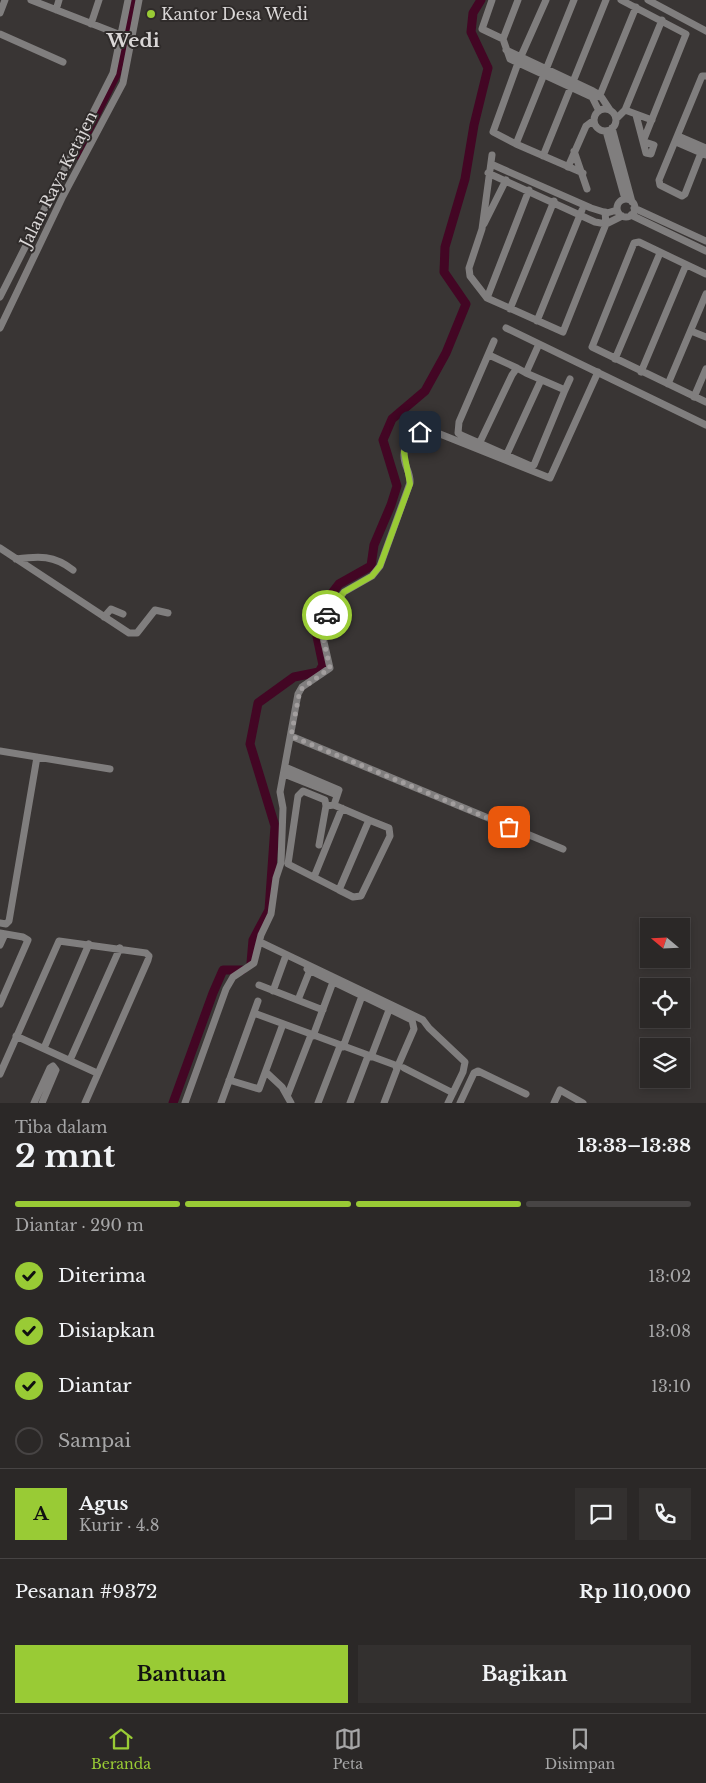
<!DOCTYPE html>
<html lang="id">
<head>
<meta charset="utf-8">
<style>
  :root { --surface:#2b2827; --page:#33302f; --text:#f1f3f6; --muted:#a6a6a7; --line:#474444; --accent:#99cb35 }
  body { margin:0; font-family:"Libre Baskerville",serif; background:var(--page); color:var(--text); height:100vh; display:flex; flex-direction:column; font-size:19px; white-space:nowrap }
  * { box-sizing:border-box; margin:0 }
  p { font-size:16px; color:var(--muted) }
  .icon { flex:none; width:28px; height:28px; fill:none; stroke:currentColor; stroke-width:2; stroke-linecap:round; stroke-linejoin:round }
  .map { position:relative; height:1103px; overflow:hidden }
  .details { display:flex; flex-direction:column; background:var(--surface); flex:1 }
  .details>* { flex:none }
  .needle { width:32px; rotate:289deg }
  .fabs { position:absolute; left:640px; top:918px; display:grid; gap:10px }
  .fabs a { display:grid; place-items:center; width:50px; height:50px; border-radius:0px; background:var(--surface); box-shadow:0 2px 8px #0003,0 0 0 1px var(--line); font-size:25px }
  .pin { position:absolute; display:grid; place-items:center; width:42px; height:42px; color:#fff; margin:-21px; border-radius:10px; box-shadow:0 2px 8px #0006 }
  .courier { position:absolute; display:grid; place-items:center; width:50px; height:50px; margin:-25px; border:4px solid #99cb35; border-radius:50%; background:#fff; color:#222; box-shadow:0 1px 6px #0007 }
  .overview em { font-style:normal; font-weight:700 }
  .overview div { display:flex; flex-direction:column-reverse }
  .overview { display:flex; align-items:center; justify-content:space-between; height:85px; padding:0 15px }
  h1 { font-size:32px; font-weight:700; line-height:38px }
  .bar { display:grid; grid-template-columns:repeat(4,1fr); gap:8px 5px; align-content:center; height:60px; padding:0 15px }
  .bar i { height:6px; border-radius:4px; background:var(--line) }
  .bar .active { background:var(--accent) }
  .bar p { grid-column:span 4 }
  .line { display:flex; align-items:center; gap:12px; padding:0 15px; border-top:1px solid var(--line) }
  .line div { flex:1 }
  .round { display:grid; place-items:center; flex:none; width:52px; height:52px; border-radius:0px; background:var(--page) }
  ol { padding:0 15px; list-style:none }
  li { display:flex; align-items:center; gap:15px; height:55px }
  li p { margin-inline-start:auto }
  li .icon { padding:5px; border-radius:50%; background:var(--accent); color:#111; stroke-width:4 }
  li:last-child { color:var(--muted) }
  li i { width:28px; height:28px; border:2px solid var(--line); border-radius:50% }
  .cta { display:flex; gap:10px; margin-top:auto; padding:10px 15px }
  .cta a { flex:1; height:58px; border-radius:0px; background:var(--accent); color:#111; font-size:20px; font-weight:700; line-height:58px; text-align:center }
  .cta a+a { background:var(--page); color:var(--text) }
  .dock { display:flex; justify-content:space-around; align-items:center; height:70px; border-top:1px solid var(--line); background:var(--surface); font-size:14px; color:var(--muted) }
  .dock a { display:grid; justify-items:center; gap:2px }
  .dock .active { color:var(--accent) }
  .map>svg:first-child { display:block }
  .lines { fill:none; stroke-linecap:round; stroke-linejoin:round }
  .river { stroke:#430624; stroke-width:9 }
  .minor { stroke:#807e7e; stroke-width:7 }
  .done { stroke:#a29e9e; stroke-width:5; stroke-dasharray:0 9 }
  .route { stroke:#99cb35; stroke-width:6 }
  .poi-dot { fill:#99cb35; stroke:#2f2b2a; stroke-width:2 }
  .labels { text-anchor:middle; stroke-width:4; stroke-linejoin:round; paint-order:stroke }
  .poi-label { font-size:16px; fill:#dad7d7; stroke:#2f2b2a; text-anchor:start }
  .street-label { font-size:16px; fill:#dad7d7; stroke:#2f2b2a }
  .quarter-label { font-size:19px; font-weight:bold; fill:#dad7d7; stroke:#2f2b2a }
</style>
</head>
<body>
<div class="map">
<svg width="706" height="1103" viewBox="0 0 706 1103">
  <rect width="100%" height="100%" fill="#393534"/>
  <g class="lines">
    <path class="river" d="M75 156 116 75 135 0
      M251 963 253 940 269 910 275 826 250 744 258 703 294 677 319 672 323 665 314 622 319 610 339 584 371 566 374 545 391 505 397 486 383 440 392 419 425 391 446 353 466 304 444 272 445 247 465 179 474 125 488 68 471 32 473 13 481 0
      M173 1103 213 993 223 970H242"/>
    <path class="minor" d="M31 0 131 39
      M492 0 482 29 503 39 510 59 592 97 599 111
      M546 0 518 63 493 132 516 144 583 173
      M621 0 686 34 644 139
      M648 0 706 31
      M56 10 59 0
      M0 13 5 0
      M91 24 99 0
      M0 34 63 62
      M503 39 518 0
      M506 50 593 91 600 95 610 110
      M597 97 600 95 636 7
      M594 120a11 11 0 1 1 22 0a11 11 0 1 1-22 0Z
      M625 110 662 20
      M636 115 646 153 651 154 654 145 645 142
      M616 119 625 110 652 120
      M612 128 632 202
      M606 131 625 199
      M678 136 706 148
      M676 142 706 155
      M516 144 574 0
      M574 151 587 189
      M701 153 685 194 682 196 660 185 659 180 702 76H706
      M492 155 482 229 469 268 470 276 487 298 563 332 606 224 605 212
      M543 156 606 0
      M491 164 591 208 607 213 617 210
      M568 167 586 126 594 120
      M488 173 595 222 606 224 622 216
      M617 208a9 9 0 1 1 18 0a9 9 0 1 1-18 0Z
      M634 208 706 241
      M631 215 706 251
      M484 224 506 180
      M706 274 639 242 634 243 592 347 706 402
      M0 297 113 73 128 0
      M487 298 529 190
      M510 309 554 201
      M537 321 582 210
      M0 328 63 196 123 83 139 0
      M506 328 706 425
      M691 331 706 337
      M494 341 459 422 458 433 461 435 531 466 534 465 565 390
      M539 344 526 373 565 390 570 379
      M489 355 517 368
      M615 359 660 253
      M641 372 686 265
      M668 384 706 294
      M694 397 706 369
      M480 442 512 375 517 368 526 373
      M506 456 541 380
      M0 548 129 633H137L155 610 168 613
      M16 559C39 556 54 555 73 570
      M104 617 111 609 123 614
      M291 736 563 849
      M0 751 110 769
      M285 767 339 790 334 805 326 806 319 845
      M284 774 337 795
      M326 806 325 800 303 791 298 796 288 864 339 890 369 820 334 805
      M314 877 342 808
      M339 890 353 897 361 896 390 836 389 828 369 820
      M0 923 6 924 9 921 37 757
      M0 933 23 937 28 940 0 1004
      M260 942 423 1020 429 1028 465 1062 463 1072 448 1103
      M0 945 5 934
      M307 969 412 1020 414 1029 397 1068
      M259 985 323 1010
      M273 991 285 958
      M298 1000 310 970
      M254 1013 395 1065 397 1069 384 1103
      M16 1036 97 1073
      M313 1036 333 982
      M343 1047 362 996
      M44 1048 89 944
      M371 1057 389 1010
      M70 1060 120 948
      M404 1068 453 1093
      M266 1072 282 1087 291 1103
      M0 1074 59 941 146 953 149 956 148 960 85 1103
      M229 1080 259 1089 283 1024
      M288 1094 311 1035
      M34 1103 50 1068 53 1066 56 1070 42 1103
      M185 1103 226 989 233 977 254 963 261 935 271 914 276 878 281 863 283 808 280 792 298 694 302 687 330 668 321 629 324 619 344 592 372 576 380 566 410 483C411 473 404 466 404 456 403 444 419 429 430 430L550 478 598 372
      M221 1103 258 1001
      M318 1103 340 1046
      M350 1103 368 1056
      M460 1103 474 1073 478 1071 526 1094
      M554 1103 560 1090 583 1103"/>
  </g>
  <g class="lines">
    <path class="done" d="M327 615 321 629 330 668 300 690 291 736 509 827"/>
    <path class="route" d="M327 615 344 592 372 576 380 566 410 484 404 452 420 432"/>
  </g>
  <circle class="poi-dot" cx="151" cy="14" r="5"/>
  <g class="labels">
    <g class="poi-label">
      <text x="161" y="20">Kantor Desa Wedi</text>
    </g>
    <g class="street-label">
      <text transform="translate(58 179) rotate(-63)" y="6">Jalan Raya Ketajen</text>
    </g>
    <g class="quarter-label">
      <text x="133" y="47">Wedi</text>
    </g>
  </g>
</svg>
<div class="fabs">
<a><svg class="needle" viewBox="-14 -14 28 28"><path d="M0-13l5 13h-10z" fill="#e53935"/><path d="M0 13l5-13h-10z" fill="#a6a6a7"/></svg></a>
<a><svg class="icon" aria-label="locate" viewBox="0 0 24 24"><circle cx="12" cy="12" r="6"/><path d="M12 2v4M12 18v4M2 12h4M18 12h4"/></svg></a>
<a><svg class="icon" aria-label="layers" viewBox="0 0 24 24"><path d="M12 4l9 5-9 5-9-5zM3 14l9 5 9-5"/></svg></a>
</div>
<div class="pin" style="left:509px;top:827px;background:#ea580c"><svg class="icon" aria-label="bag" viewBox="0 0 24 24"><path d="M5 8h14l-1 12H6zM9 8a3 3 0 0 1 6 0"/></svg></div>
<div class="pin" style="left:420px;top:432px;background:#1f2937"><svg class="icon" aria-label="home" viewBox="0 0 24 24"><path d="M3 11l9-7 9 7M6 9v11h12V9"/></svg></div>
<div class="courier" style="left:327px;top:615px"><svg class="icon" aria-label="car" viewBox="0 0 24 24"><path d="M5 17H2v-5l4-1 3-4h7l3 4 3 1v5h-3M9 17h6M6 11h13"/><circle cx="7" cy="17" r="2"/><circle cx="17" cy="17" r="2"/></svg></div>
</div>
<section class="details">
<div class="overview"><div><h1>2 mnt</h1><p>Tiba dalam</p></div><em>13:33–13:38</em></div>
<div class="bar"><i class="active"></i><i class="active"></i><i class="active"></i><i></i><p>Diantar · 290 m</p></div>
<ol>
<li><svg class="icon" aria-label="check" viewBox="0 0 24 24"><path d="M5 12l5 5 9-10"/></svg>Diterima<p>13:02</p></li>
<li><svg class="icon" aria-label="check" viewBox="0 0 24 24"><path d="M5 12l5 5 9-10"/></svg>Disiapkan<p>13:08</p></li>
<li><svg class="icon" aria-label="check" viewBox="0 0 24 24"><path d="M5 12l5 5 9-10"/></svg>Diantar<p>13:10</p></li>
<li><i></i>Sampai</li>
</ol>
<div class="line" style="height:90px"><b class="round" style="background:var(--accent);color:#111">A</b><div><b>Agus</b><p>Kurir · 4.8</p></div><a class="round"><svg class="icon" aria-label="chat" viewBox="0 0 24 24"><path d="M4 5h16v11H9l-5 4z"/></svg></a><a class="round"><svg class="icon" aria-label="phone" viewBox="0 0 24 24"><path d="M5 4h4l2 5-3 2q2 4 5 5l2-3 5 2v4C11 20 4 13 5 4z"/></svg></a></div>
<div class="line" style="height:65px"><div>Pesanan #9372</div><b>Rp 110,000</b></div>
<div class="cta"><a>Bantuan</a><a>Bagikan</a></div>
</section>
<nav class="dock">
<a class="active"><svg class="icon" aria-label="home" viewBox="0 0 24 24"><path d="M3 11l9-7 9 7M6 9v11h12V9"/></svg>Beranda</a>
<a><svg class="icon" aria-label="map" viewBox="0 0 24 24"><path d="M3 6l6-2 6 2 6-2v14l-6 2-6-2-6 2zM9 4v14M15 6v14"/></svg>Peta</a>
<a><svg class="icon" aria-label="saved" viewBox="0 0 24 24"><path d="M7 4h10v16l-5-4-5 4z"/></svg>Disimpan</a>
</nav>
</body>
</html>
